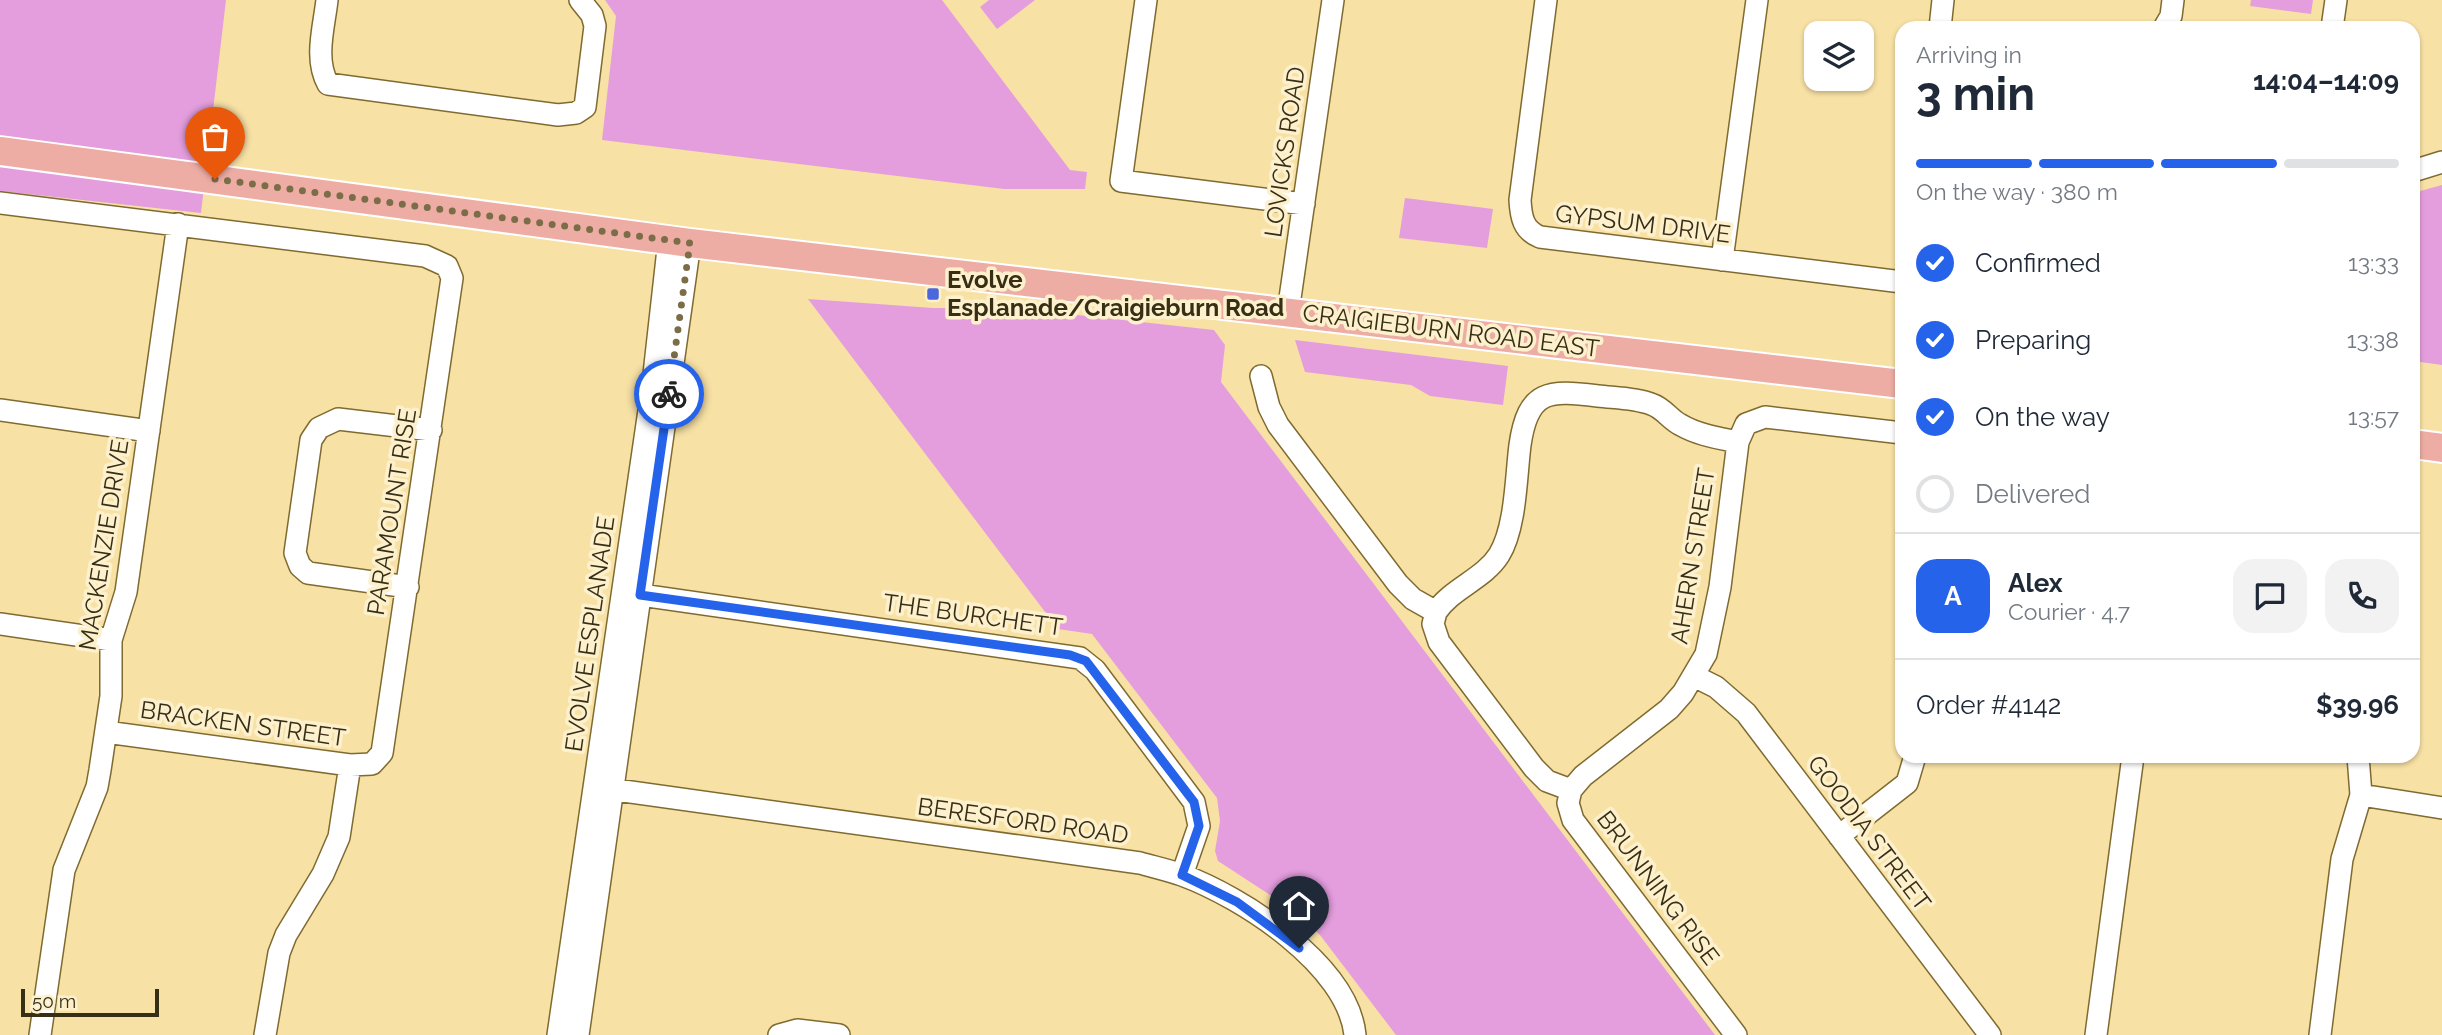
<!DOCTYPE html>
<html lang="en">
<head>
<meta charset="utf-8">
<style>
  :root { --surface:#fff; --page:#f2f2f3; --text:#1f2937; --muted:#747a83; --line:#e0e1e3; --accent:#2563eb }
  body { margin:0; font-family:Raleway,sans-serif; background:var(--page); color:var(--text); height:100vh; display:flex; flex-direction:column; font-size:26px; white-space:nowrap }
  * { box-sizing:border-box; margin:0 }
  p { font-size:23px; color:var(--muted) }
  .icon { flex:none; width:38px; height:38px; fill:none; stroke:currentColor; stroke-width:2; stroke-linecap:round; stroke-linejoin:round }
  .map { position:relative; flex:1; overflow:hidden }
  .panel { position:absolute; left:1895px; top:21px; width:525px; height:742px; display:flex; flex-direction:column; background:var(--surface); border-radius:21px; box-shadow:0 2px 5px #0004 }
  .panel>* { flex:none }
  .tools { position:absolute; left:1804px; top:21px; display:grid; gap:14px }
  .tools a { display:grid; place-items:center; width:70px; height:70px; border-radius:14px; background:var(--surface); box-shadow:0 2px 5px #0004; font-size:35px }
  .scale { position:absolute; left:21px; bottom:18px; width:138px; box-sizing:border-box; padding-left:7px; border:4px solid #372e16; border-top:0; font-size:19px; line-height:24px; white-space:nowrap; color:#372e16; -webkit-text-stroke:5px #fdf0cc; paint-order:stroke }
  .pin { position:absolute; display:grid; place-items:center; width:60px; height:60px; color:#fff; margin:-72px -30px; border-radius:50% 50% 50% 0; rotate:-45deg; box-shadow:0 0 7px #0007 }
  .pin .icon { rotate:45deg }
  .courier { position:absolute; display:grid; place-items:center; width:70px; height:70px; margin:-35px; border:5px solid #2563eb; border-radius:50%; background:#fff; color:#222; box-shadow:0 2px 9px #0007 }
  .summary em { font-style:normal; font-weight:700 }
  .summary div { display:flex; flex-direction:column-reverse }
  .summary { display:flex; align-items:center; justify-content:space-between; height:119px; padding:0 21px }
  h1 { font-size:46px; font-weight:700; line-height:52px }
  .bar { display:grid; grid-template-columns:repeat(4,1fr); gap:10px 7px; align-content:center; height:84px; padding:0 21px }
  .bar i { height:9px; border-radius:5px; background:var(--line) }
  .bar .current { background:var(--accent) }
  .bar p { grid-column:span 4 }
  .line { display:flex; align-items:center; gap:18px; padding:0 21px; border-top:2px solid var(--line) }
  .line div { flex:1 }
  .round { display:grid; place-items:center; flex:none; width:74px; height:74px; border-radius:21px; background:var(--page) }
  ol { padding:0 21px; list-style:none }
  li { display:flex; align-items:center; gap:21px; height:77px }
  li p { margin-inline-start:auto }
  li .icon { padding:7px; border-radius:50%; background:var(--accent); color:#fff; stroke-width:4 }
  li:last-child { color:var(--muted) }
  li i { width:38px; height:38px; border:4px solid var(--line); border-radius:50% }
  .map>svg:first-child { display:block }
  .green { fill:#e49ede }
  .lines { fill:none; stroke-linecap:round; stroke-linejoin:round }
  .minor-casing { stroke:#7f6a30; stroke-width:24 }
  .major-casing { stroke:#fff; stroke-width:32 }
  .minor { stroke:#fff; stroke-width:21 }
  .major { stroke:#eeada4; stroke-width:28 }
  .done { stroke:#7b6d48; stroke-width:7; stroke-dasharray:0 12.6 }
  .route { stroke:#2563eb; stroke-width:9 }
  .poi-dot { fill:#4b67db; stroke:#fdf0cc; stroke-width:2.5 }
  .labels { text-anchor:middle; stroke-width:7; stroke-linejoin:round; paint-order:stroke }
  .street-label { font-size:24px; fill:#372e16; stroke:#fdf0cc }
  .poi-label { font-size:24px; font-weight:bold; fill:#372e16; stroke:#fdf0cc; text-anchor:start }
</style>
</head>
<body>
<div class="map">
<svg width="2442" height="1035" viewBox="0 0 2442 1035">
  <rect width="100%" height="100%" fill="#f8e1a5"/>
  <path class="green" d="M0 0H226L201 213 0 191Z
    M605 0H942L1070 170 1087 172 1085 189H1004L602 140 616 16Z
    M989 0H1035L997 29 980 7Z
    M2251 0H2313L2311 14 2250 6Z
    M2442 185V365L2413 361V193Z
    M1405 198 1493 209 1487 248 1399 238Z
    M808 299 933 308H1013L1214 330 1225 345 1221 382 1715 1035H1396L1320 935 1284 904 1218 861 1215 851 1220 821 1217 798 1092 634 1058 629Z
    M1295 340 1508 366 1503 405 1430 396 1411 385 1305 372Z"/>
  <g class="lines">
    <g class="minor-casing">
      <path id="minor" d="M327 0C324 27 314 59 328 84L558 115 576 113 585 107 595 26 592 15 580 0
        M1146 0 1121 181 1304 204
        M1546 0 1520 200C1521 217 1523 230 1540 237L1902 282
        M1940 28 1943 0
        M2164 28 2171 16 2173 0
        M2332 28 2336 0
        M2413 171 2442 162
        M0 203 425 256 447 266 452 278 382 753 372 764 350 765 106 732
        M1722 260 1757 0
        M1288 312 1333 0
        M1261 376 1269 407 1278 425 1398 584 1413 599 1436 612 1433 624 1439 642 1534 768 1547 781 1571 790 1568 803 1573 820 1736 1035
        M0 410 149 431
        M408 587 308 573 300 566 295 553 311 440 319 428 338 419 431 430
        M627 593 1080 658 1095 670 1194 802 1199 826 1182 875
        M1436 612C1452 588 1484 579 1499 555 1516 528 1516 476 1520 445 1528 389 1549 390 1598 396 1615 398 1635 398 1651 404 1664 408 1670 420 1681 425 1698 435 1719 438 1738 442L1746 424 1765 417 1902 433
        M0 624 111 640
        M1694 676 1716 687 1746 713 1990 1035
        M595 787 1140 863C1154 867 1168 870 1182 875 1242 897 1348 965 1355 1035
        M1571 790 1583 776 1669 709 1683 693 1706 654 1720 587 1738 442
        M2361 795 2442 808
        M1839 836 1907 783 1915 756
        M40 1035 64 870 97 787 100 770 111 696V640L126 592 178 224
        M265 1035 279 953 286 935 323 874 339 837 350 765
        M558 1035 653 383 669 240
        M578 1035 690 243
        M779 1035 797 1030 839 1035
        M2096 1035 2133 756
        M2320 1035 2342 859 2361 795 2358 756"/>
    </g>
    <g class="major-casing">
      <path id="major" d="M0 151 690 243 1902 384
        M2413 444 2442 448"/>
    </g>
    <use href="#minor" class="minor"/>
    <use href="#major" class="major"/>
  </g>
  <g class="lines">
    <path class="done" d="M215 179 690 243 669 394"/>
    <path class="route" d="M669 394 640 595 1070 655 1086 661 1194 802 1199 826 1182 875 1237 902 1299 948"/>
  </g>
  <rect class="poi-dot" x="926" y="287" width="14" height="14" rx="3.5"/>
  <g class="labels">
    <g class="street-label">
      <text transform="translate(1285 152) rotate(-82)" y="8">LOVICKS ROAD</text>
      <text transform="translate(1643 224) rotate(7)" y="8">GYPSUM DRIVE</text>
      <text transform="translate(1451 331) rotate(7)" y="8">CRAIGIEBURN ROAD EAST</text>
      <text transform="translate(392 512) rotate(-81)" y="8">PARAMOUNT RISE</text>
      <text transform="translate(104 545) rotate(-81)" y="8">MACKENZIE DRIVE</text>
      <text transform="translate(1693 556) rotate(-81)" y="8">AHERN STREET</text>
      <text transform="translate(973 615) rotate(8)" y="8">THE BURCHETT</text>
      <text transform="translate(590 634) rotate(-82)" y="8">EVOLVE ESPLANADE</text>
      <text transform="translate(243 724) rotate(8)" y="8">BRACKEN STREET</text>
      <text transform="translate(1023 821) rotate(8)" y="8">BERESFORD ROAD</text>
      <text transform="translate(1869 833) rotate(53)" y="8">GOODIA STREET</text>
      <text transform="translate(1658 888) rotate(53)" y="8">BRUNNING RISE</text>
    </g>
    <g class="poi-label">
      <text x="947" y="288">Evolve<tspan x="947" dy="28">Esplanade/Craigieburn Road</tspan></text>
    </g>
  </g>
</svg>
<div class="tools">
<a><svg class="icon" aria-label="layers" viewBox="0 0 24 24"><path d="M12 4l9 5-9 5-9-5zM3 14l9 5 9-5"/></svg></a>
</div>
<div class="scale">50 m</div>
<div class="pin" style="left:215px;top:179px;background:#ea580c"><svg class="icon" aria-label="bag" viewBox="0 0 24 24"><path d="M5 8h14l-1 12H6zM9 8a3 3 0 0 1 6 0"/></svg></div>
<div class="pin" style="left:1299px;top:948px;background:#1f2937"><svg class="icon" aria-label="home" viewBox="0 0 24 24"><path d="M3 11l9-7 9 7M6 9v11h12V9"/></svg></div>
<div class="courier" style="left:669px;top:394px"><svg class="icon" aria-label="bike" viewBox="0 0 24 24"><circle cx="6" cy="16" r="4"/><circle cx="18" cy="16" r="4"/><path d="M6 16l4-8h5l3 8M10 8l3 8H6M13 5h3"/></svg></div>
<section class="panel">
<div class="summary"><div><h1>3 min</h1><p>Arriving in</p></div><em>14:04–14:09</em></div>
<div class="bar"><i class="current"></i><i class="current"></i><i class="current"></i><i></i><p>On the way · 380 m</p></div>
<ol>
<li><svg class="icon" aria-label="check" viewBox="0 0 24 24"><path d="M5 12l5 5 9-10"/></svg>Confirmed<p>13:33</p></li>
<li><svg class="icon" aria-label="check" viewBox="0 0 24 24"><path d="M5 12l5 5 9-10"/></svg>Preparing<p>13:38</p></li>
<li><svg class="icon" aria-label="check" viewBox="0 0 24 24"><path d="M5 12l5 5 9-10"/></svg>On the way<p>13:57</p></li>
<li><i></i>Delivered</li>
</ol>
<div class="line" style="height:126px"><b class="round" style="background:var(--accent);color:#fff">A</b><div><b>Alex</b><p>Courier · 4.7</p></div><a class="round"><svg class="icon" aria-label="chat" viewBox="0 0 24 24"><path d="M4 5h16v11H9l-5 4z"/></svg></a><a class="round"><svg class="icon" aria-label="phone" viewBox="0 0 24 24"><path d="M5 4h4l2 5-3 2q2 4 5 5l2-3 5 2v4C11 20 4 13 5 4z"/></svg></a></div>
<div class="line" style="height:91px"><div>Order #4142</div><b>$39.96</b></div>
</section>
</div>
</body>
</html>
